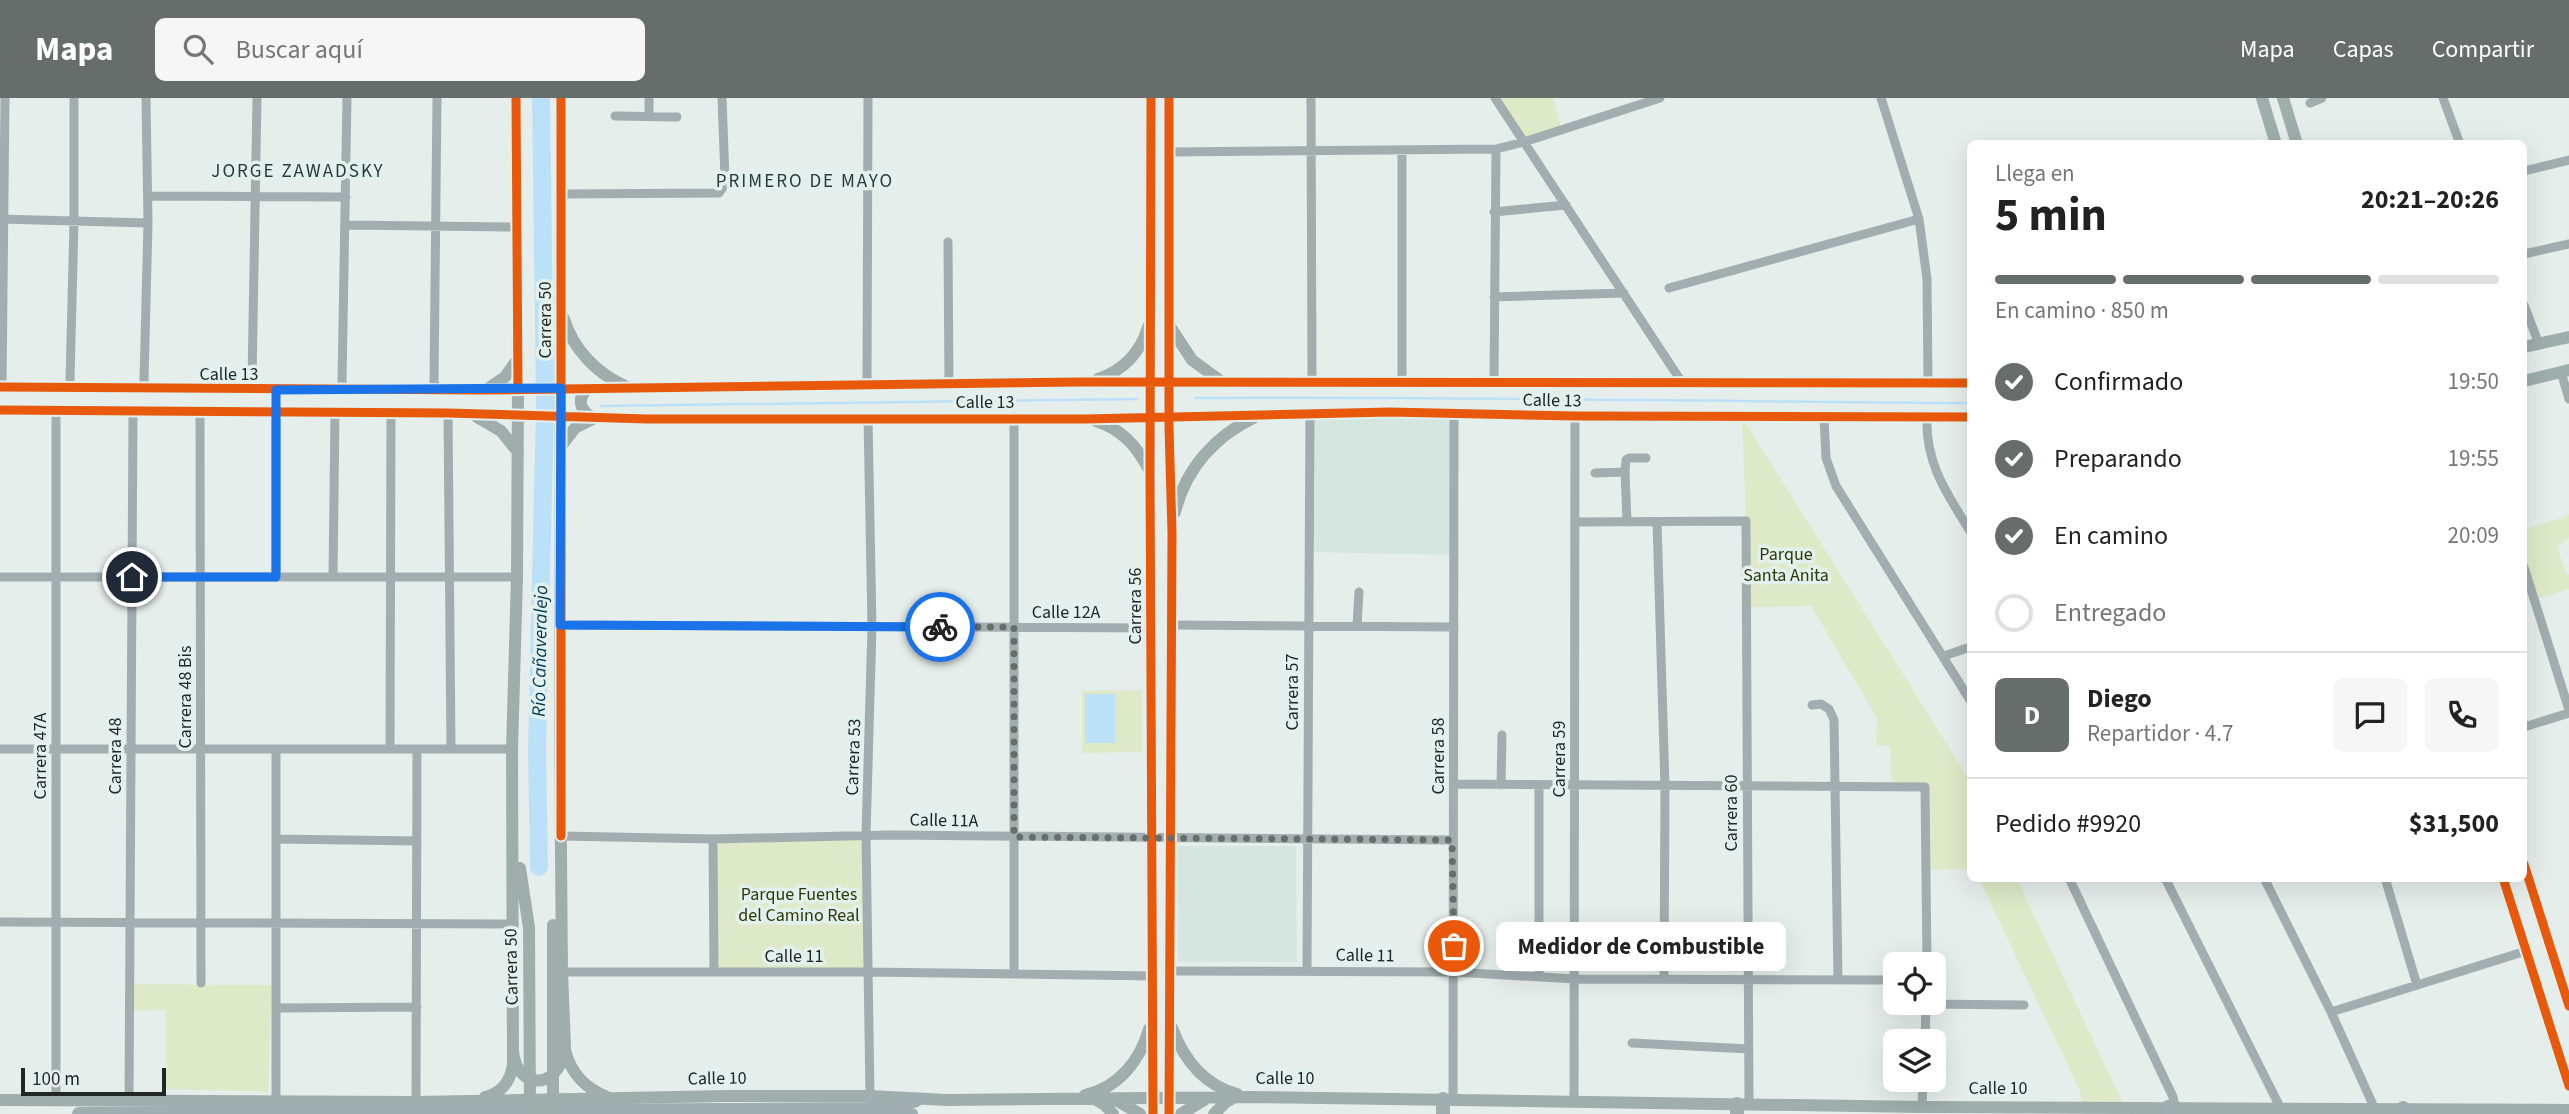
<!DOCTYPE html>
<html lang="es">
<head>
<meta charset="utf-8">
<style>
  :root { --surface:#fff; --page:#f6f6f6; --text:#222; --muted:#767676; --line:#e0e0e0; --accent:#676d6b }
  body { margin:0; font-family:"Source Sans 3",sans-serif; background:var(--page); color:var(--text); height:100vh; display:flex; flex-direction:column; font-size:26px; white-space:nowrap }
  * { box-sizing:border-box; margin:0 }
  p { font-size:23px; color:var(--muted) }
  .icon { flex:none; width:38px; height:38px; fill:none; stroke:currentColor; stroke-width:2; stroke-linecap:round; stroke-linejoin:round }
  .map { position:relative; flex:1; overflow:hidden }
  .drawer { position:absolute; left:1967px; top:42px; width:560px; height:742px; display:flex; flex-direction:column; background:var(--surface); border-radius:10px; box-shadow:0 7px 28px #0002 }
  .drawer>* { flex:none }
  .buttons { position:absolute; left:1883px; top:854px; display:grid; gap:14px }
  .buttons a { display:grid; place-items:center; width:63px; height:63px; border-radius:10px; background:var(--surface); box-shadow:0 7px 28px #0002; font-size:35px }
  .scale { position:absolute; left:21px; bottom:18px; width:145px; box-sizing:border-box; padding-left:7px; border:4px solid #222726; border-top:0; font-size:19px; line-height:24px; white-space:nowrap; color:#222726; -webkit-text-stroke:5px #e2f1ed; paint-order:stroke }
  .pin { position:absolute; display:grid; place-items:center; width:60px; height:60px; color:#fff; margin:-30px; border:4px solid #fff; border-radius:50%; box-shadow:0 2px 7px #0007 }
  .courier { position:absolute; display:grid; place-items:center; width:70px; height:70px; margin:-35px; border:5px solid #1a73e8; border-radius:50%; background:#fff; color:#222; box-shadow:0 2px 9px #0007 }
  .bubble { position:absolute; height:49px; border-radius:10px; background:var(--surface); box-shadow:0 7px 28px #0002; font-size:23px; font-weight:700; line-height:49px; text-align:center }
  .headline em { font-style:normal; font-weight:700 }
  .headline div { display:flex; flex-direction:column-reverse }
  .headline { display:flex; align-items:center; justify-content:space-between; height:119px; padding:0 28px }
  h1 { font-size:46px; font-weight:700; line-height:52px }
  .bar { display:grid; grid-template-columns:repeat(4,1fr); gap:10px 7px; align-content:center; height:84px; padding:0 28px }
  .bar i { height:9px; border-radius:5px; background:var(--line) }
  .bar .current { background:var(--accent) }
  .bar p { grid-column:span 4 }
  .line { display:flex; align-items:center; gap:18px; padding:0 28px; border-top:2px solid var(--line) }
  .line div { flex:1 }
  .round { display:grid; place-items:center; flex:none; width:74px; height:74px; border-radius:10px; background:var(--page) }
  ol { padding:0 28px; list-style:none }
  li { display:flex; align-items:center; gap:21px; height:77px }
  li p { margin-inline-start:auto }
  li .icon { padding:7px; border-radius:50%; background:var(--accent); color:#fff; stroke-width:4 }
  li:last-child { color:var(--muted) }
  li i { width:38px; height:38px; border:4px solid var(--line); border-radius:50% }
  header { display:flex; align-items:center; gap:42px; box-sizing:border-box; height:98px; padding:0 35px; background:var(--accent); color:#fff }
  header strong { font-size:33px }
  nav { display:flex; gap:38px; margin-inline-start:auto; font-size:24px }
  .search { width:490px; height:63px; background:var(--page); display:flex; align-items:center; gap:18px; box-sizing:border-box; padding:0 24px; border-radius:10px; color:var(--muted); font-size:26px }
  .map>svg:first-child { display:block }
  .built { fill:#d5e6e1 }
  .green { fill:#deeac7 }
  .water { fill:#bbe1f9 }
  .lines { fill:none; stroke-linecap:round; stroke-linejoin:round }
  .stream { stroke:#bbe1f9; stroke-width:2.5 }
  .river { stroke:#bbe1f9; stroke-width:18 }
  .street { stroke:#a1adaf; stroke-width:9 }
  .secondary { stroke:#9fadad; stroke-width:12 }
  .primary { stroke:#a0aeb0; stroke-width:14 }
  .secondary-bridge { stroke:#9fadad; stroke-width:12 }
  .cycleway-casing { stroke:#e2f1ed; stroke-width:13 }
  .cycleway { stroke:#e8590c; stroke-width:9 }
  .done { stroke:#676d6b; stroke-width:7; stroke-dasharray:0 12.6 }
  .route { stroke:#1a73e8; stroke-width:9 }
  .labels { text-anchor:middle; stroke-width:7; stroke-linejoin:round; paint-order:stroke }
  .street-label { font-size:18px; fill:#222726; stroke:#e2f1ed }
  .park-label { font-size:18px; fill:#2f3805; stroke:#e2f1ed }
  .neighbourhood-label { font-size:19px; letter-spacing:2px; fill:#2e3a37; stroke:#e2f1ed }
  .water-label { font-size:19px; font-style:italic; fill:#003652; stroke:#e2f1ed }
</style>
</head>
<body>
<header>
<strong>Mapa</strong>
<div class="search"><svg class="icon" aria-label="search" viewBox="0 0 24 24"><circle cx="10" cy="10" r="6"/><path d="M15 15l6 6"/></svg>Buscar aquí</div>
<nav><a>Mapa</a><a>Capas</a><a>Compartir</a></nav>
</header>
<div class="map">
<svg width="2569" height="1016" viewBox="0 0 2569 1016">
  <rect width="100%" height="100%" fill="#e6eeec"/>
  <path class="built" d="M1310 315 1454 316V457L1309 454Z
    M1178 748H1296L1297 864H1178Z"/>
  <path class="green" d="M1496 0H1553L1562 32 1524 44Z
    M1742 319 1970 683V771L1926 772 1925 690H1892L1890 648 1876 647 1877 620 1811 508 1745 509 1746 423Z
    M2569 417V440L2557 449 2567 477 2569 476V491L2524 505V432Z
    M1142 592V654L1082 655V593Z
    M866 737 869 874H714L713 741Z
    M1979 781H2017L2125 1009H2082L2080 993Z
    M133 886 272 887 268 994 166 991V912L133 913Z"/>
  <path class="water" d="M1085 596H1115V645H1085Z"/>
  <g class="lines">
    <path class="stream" d="M1195 300C1453 298 1712 304 1970 305
      M601 308 1137 301"/>
    <path class="river" d="M539 769 537 651 545 308 541 0"/>
    <path class="street" d="M649 0V19
      M1311 0 1312 285
      M1495 0 1683 286
      M1881 0 1919 121 1927 181 1928 285
      M2443 0 2460 46
      M2310 5 2322 0
      M615 18 677 19
      M1402 52V285
      M1170 54 1496 51 1524 44 1660 0
      M2524 73 2569 62
      M561 96 719 95 724 88 725 80 722 0
      M148 98 346 99
      M1494 114 1566 107
      M0 121 148 125
      M346 127 517 129
      M948 144 949 287
      M2524 156 2569 146
      M1669 190 1919 121
      M1494 199 1624 195
      M2524 207 2539 246
      M2561 274 2569 301
      M1494 284 1496 51
      M867 287 868 0
      M2 289 5 0
      M72 291 70 282 74 124V0
      M146 291 144 282 148 125 146 0
      M255 291 252 282 257 0
      M344 292 342 283 347 0
      M436 292 434 283 437 0
      M56 313V1003
      M200 314 201 885
      M448 315 451 651
      M1014 319V876
      M1824 319 1826 360 1836 388 1970 602
      M1927 319C1925 365 1947 396 1970 433
      M868 320 872 529 866 737 870 998
      M1625 374 1626 362 1629 360H1646
      M1595 375 1625 374 1627 424
      M1575 424 1746 423 1749 1006
      M1657 424 1665 688 1664 881
      M2524 469 2569 612
      M0 479H517
      M276 479V315
      M333 479 335 315
      M560 527 1151 530
      M1170 527 1454 529
      M1357 528 1359 494
      M1944 558 1970 549
      M1812 607 1821 606 1829 611 1834 622 1838 882
      M2524 629 2569 615
      M0 651H512
      M276 651V1003
      M390 651 391 316
      M1454 686 1925 689 1927 866
      M1501 687 1502 637
      M1539 687V879
      M561 738 713 741 890 737 1452 742
      M276 741 417 743
      M713 741 714 874
      M2069 780 2173 999 2175 1009
      M2165 780 2281 1011
      M2264 780 2331 914 2374 1009
      M2385 780 2417 887
      M0 824 514 826
      M1307 872 1310 315
      M1169 873 1454 874 1575 881 1895 882
      M562 874H869L1153 878
      M1926 906 2024 907
      M276 910 417 909
      M2331 914 2526 853
      M1925 943 1926 905
      M1632 945 1749 951
      M1453 1001 1454 316
      M129 1002 133 313
      M1574 1003 1575 318
      M416 1004 417 651
      M1922 1009 1923 982"/>
    <path class="secondary" d="M1151 0 1150 373 1153 1016
      M1169 0V329L1172 435 1169 1016
      M2262 0 2276 46
      M2283 0 2297 46
      M564 221C573 251 596 275 625 288
      M1171 230 1192 262 1222 284
      M2524 249 2569 239
      M1098 281C1123 273 1141 254 1148 229
      M2524 283 2569 272
      M0 289 482 292 1080 284 1970 285
      M489 290 505 279 517 262
      M590 290C576 298 579 312 592 319
      M0 312 448 315 647 321H1085L1390 314 1575 318 1970 319
      M477 319 501 333 518 354
      M1096 323C1121 331 1136 347 1148 370
      M561 348 575 330 591 322
      M1175 414C1186 370 1215 338 1255 319
      M2524 766 2569 908
      M520 770 529 830
      M2503 780 2569 988
      M1172 930C1184 962 1204 987 1237 996
      M565 952C571 976 585 990 607 999
      M513 953C517 994 560 992 565 949L562 874 560 640 561 0
      M1085 997C1118 990 1140 963 1149 931
      M485 999C502 995 510 984 513 967L512 651 517 479 518 291 516 0
      M1095 1001 1105 1007 1113 1016
      M0 1002 416 1004 727 998H870L947 1002 1251 999 1922 1009 2569 1012
      M1116 1002 1140 1016
      M1181 1016 1204 1002
      M1214 1016 1226 1004 1233 1000"/>
    <path class="primary" d="M870 998 889 1013 916 1002
      M1443 1001V1016
      M1737 1006V1016
      M2168 1009 2169 1016
      M2403 1010V1016
      M79 1016 869 1011 911 1016"/>
    <path class="secondary-bridge" d="M553 827V1016
      M529 830 530 1016"/>
    <g class="cycleway-casing">
      <path id="cycleway" d="M516 0 518 291
        M561 0V738
        M1151 0 1150 373 1153 1016
        M1169 0V329L1172 435 1169 1016
        M0 289 482 292 1080 284 1970 285
        M0 312 448 315 647 321H1085L1390 314 1575 318 1970 319
        M2524 766 2569 908
        M2503 780 2569 988"/>
    </g>
    <use href="#cycleway" class="cycleway"/>
  </g>
  <g class="lines">
    <path class="done" d="M940 529H1014V739L1452 742 1454 848"/>
    <path class="route" d="M132 479H276V292L561 290 560 527 940 529"/>
  </g>
  <g class="labels">
    <g class="street-label">
      <text transform="translate(545 222) rotate(-90)" y="6">Carrera 50</text>
      <text x="229" y="282">Calle 13</text>
      <text transform="translate(1552 302) rotate(1)" y="6">Calle 13</text>
      <text x="985" y="310">Calle 13</text>
      <text transform="translate(1135 508) rotate(-90)" y="6">Carrera 56</text>
      <text x="1066" y="520">Calle 12A</text>
      <text transform="translate(1292 594) rotate(-90)" y="6">Carrera 57</text>
      <text transform="translate(185 599) rotate(-90)" y="6">Carrera 48 Bis</text>
      <text transform="translate(40 658) rotate(-90)" y="6">Carrera 47A</text>
      <text transform="translate(115 658) rotate(-90)" y="6">Carrera 48</text>
      <text transform="translate(1438 658) rotate(-90)" y="6">Carrera 58</text>
      <text transform="translate(853 659) rotate(-88)" y="6">Carrera 53</text>
      <text transform="translate(1559 661) rotate(-90)" y="6">Carrera 59</text>
      <text transform="translate(1731 715) rotate(-90)" y="6">Carrera 60</text>
      <text transform="translate(944 722) rotate(1)" y="6">Calle 11A</text>
      <text transform="translate(1365 857) rotate(1)" y="6">Calle 11</text>
      <text x="794" y="864">Calle 11</text>
      <text transform="translate(511 869) rotate(-91)" y="6">Carrera 50</text>
      <text transform="translate(717 980) rotate(-1)" y="6">Calle 10</text>
      <text x="1285" y="986">Calle 10</text>
      <text x="1998" y="996">Calle 10</text>
    </g>
    <g class="park-label">
      <text x="1786" y="462">Parque<tspan x="1786" dy="21">Santa Anita</tspan></text>
      <text x="799" y="802">Parque Fuentes<tspan x="799" dy="21">del Camino Real</tspan></text>
    </g>
    <g class="neighbourhood-label">
      <text x="298" y="79">JORGE ZAWADSKY</text>
      <text x="805" y="89">PRIMERO DE MAYO</text>
    </g>
    <g class="water-label">
      <text transform="translate(539 553) rotate(-89)" y="7">Río Cañaveralejo</text>
    </g>
  </g>
</svg>
<div class="buttons">
<a><svg class="icon" aria-label="locate" viewBox="0 0 24 24"><circle cx="12" cy="12" r="6"/><path d="M12 2v4M12 18v4M2 12h4M18 12h4"/></svg></a>
<a><svg class="icon" aria-label="layers" viewBox="0 0 24 24"><path d="M12 4l9 5-9 5-9-5zM3 14l9 5 9-5"/></svg></a>
</div>
<div class="scale">100 m</div>
<div class="pin" style="left:1454px;top:848px;background:#ea580c"><svg class="icon" aria-label="bag" viewBox="0 0 24 24"><path d="M5 8h14l-1 12H6zM9 8a3 3 0 0 1 6 0"/></svg></div>
<div class="pin" style="left:132px;top:479px;background:#1f2937"><svg class="icon" aria-label="home" viewBox="0 0 24 24"><path d="M3 11l9-7 9 7M6 9v11h12V9"/></svg></div>
<div class="courier" style="left:940px;top:529px"><svg class="icon" aria-label="bike" viewBox="0 0 24 24"><circle cx="6" cy="16" r="4"/><circle cx="18" cy="16" r="4"/><path d="M6 16l4-8h5l3 8M10 8l3 8H6M13 5h3"/></svg></div>
<div class="bubble" style="left:1496px;top:824px;width:290px">Medidor de Combustible</div>
<section class="drawer">
<div class="headline"><div><h1>5 min</h1><p>Llega en</p></div><em>20:21–20:26</em></div>
<div class="bar"><i class="current"></i><i class="current"></i><i class="current"></i><i></i><p>En camino · 850 m</p></div>
<ol>
<li><svg class="icon" aria-label="check" viewBox="0 0 24 24"><path d="M5 12l5 5 9-10"/></svg>Confirmado<p>19:50</p></li>
<li><svg class="icon" aria-label="check" viewBox="0 0 24 24"><path d="M5 12l5 5 9-10"/></svg>Preparando<p>19:55</p></li>
<li><svg class="icon" aria-label="check" viewBox="0 0 24 24"><path d="M5 12l5 5 9-10"/></svg>En camino<p>20:09</p></li>
<li><i></i>Entregado</li>
</ol>
<div class="line" style="height:126px"><b class="round" style="background:var(--accent);color:#fff">D</b><div><b>Diego</b><p>Repartidor · 4.7</p></div><a class="round"><svg class="icon" aria-label="chat" viewBox="0 0 24 24"><path d="M4 5h16v11H9l-5 4z"/></svg></a><a class="round"><svg class="icon" aria-label="phone" viewBox="0 0 24 24"><path d="M5 4h4l2 5-3 2q2 4 5 5l2-3 5 2v4C11 20 4 13 5 4z"/></svg></a></div>
<div class="line" style="height:91px"><div>Pedido #9920</div><b>$31,500</b></div>
</section>
</div>
</body>
</html>
